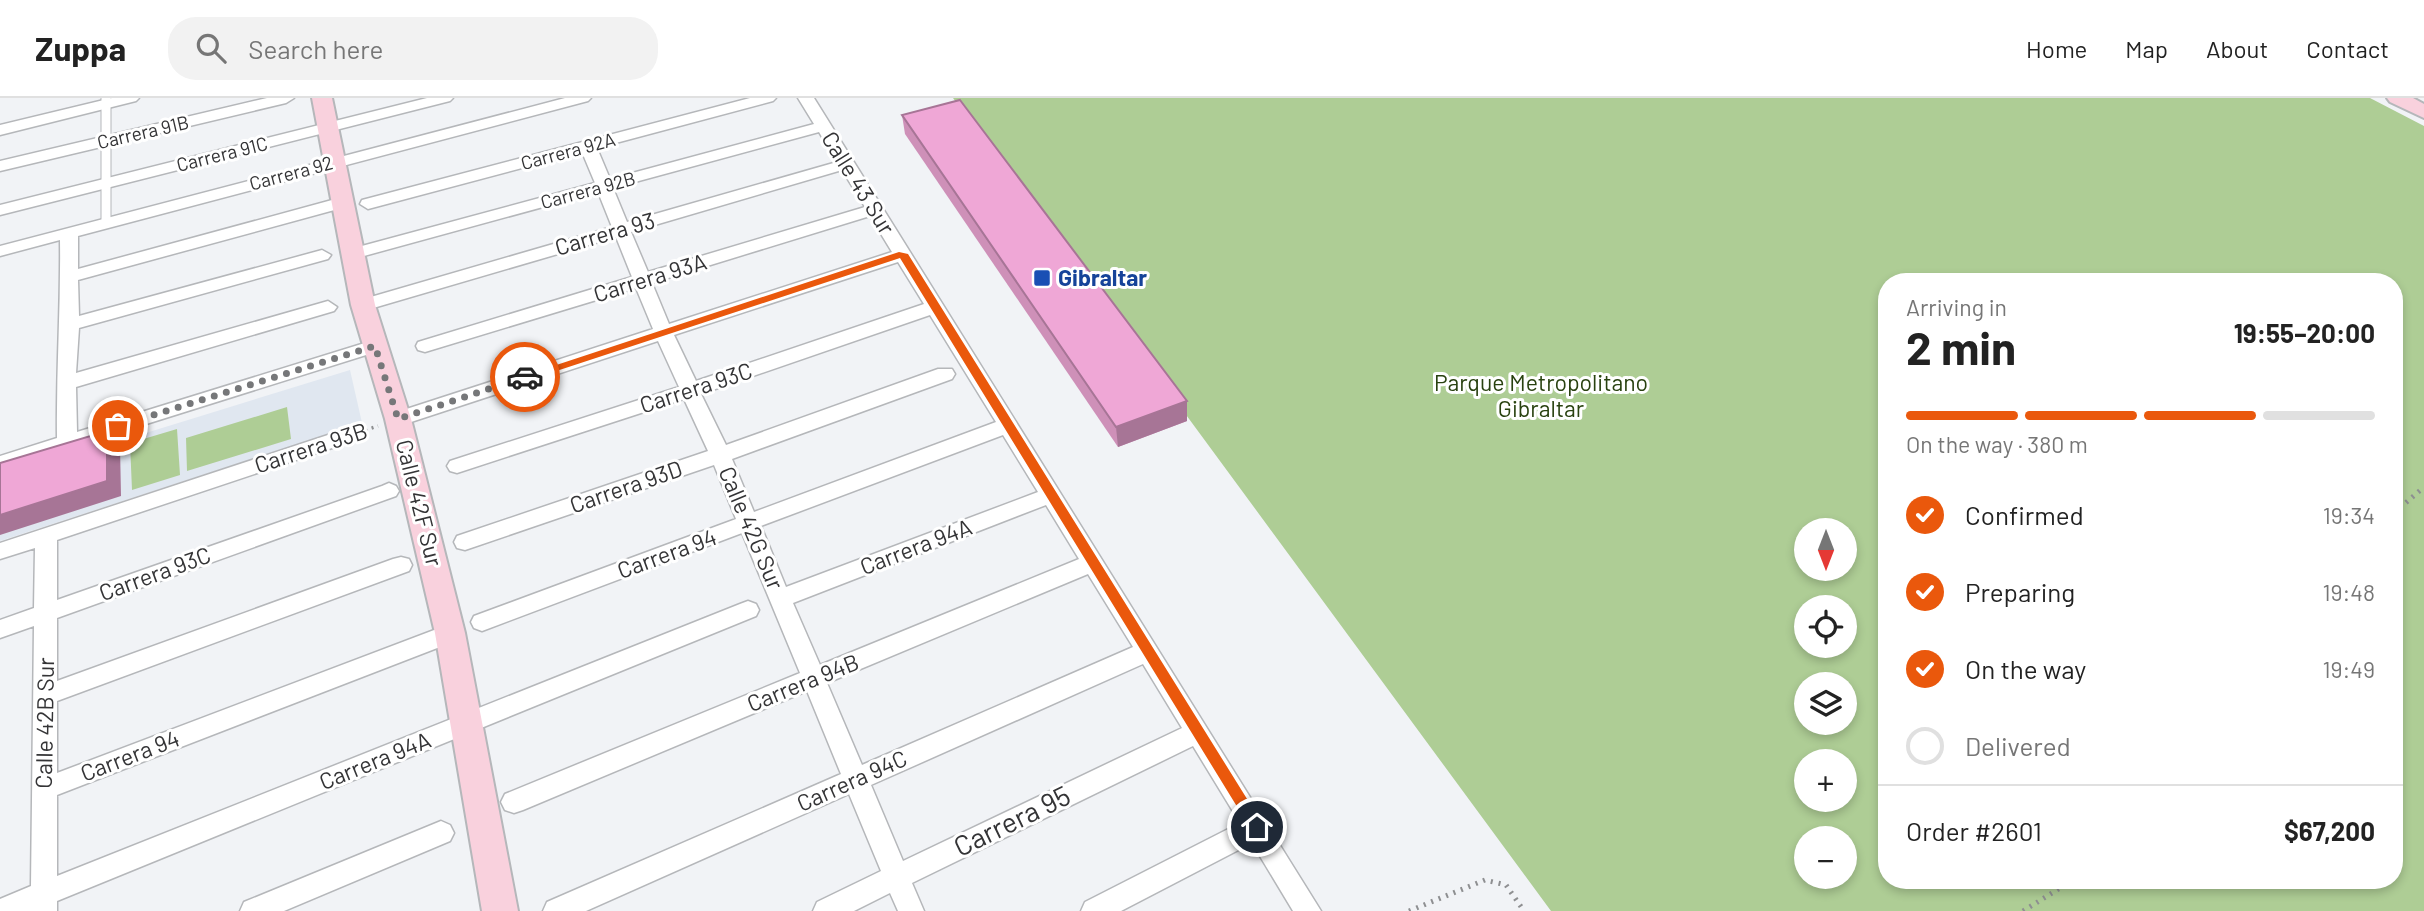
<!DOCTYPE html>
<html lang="en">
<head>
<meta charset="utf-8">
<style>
  :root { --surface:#fff; --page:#f2f2f2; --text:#222; --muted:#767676; --line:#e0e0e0; --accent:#ea580c }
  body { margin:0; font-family:Barlow,sans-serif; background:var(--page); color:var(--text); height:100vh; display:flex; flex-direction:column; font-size:26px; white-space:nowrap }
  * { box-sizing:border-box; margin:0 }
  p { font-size:23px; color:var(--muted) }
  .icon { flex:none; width:38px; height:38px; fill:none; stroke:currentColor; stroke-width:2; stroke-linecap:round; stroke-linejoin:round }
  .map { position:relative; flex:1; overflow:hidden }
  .details { position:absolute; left:1878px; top:175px; width:525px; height:616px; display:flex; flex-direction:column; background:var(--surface); border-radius:28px; box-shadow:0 4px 10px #0003 }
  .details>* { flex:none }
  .needle { width:46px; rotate:180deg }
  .buttons { position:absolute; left:1794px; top:420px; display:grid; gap:14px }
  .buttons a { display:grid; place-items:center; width:63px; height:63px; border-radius:50%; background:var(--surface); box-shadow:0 4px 10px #0003; font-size:35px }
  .pin { position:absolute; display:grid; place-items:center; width:60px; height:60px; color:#fff; margin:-30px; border:4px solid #fff; border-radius:50%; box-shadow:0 2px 7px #0007 }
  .courier { position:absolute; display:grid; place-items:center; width:70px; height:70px; margin:-35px; border:5px solid #ea580c; border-radius:50%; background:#fff; color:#222; box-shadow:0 2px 9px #0007 }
  .head em { font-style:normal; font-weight:700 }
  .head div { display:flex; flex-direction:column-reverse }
  .head { display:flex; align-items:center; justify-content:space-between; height:119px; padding:0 28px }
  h1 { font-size:46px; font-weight:700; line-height:52px }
  .bar { display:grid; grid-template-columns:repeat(4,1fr); gap:10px 7px; align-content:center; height:84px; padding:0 28px }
  .bar i { height:9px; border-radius:5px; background:var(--line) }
  .bar .current { background:var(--accent) }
  .bar p { grid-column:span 4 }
  .line { display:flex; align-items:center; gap:18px; padding:0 28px; border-top:2px solid var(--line) }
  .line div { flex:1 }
  ol { padding:0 28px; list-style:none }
  li { display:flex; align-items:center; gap:21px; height:77px }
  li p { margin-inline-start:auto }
  li .icon { padding:7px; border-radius:50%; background:var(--accent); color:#fff; stroke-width:4 }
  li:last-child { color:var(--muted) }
  li i { width:38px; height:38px; border:4px solid var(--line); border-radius:50% }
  header { display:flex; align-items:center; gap:42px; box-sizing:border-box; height:98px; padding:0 35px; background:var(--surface); border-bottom:2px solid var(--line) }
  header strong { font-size:33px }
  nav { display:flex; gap:38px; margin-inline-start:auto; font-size:24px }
  .search { width:490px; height:63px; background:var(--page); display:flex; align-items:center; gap:18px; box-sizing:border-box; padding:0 24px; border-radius:28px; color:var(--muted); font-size:26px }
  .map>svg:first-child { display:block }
  .built { fill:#e0e7f0 }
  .green { fill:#aecd95; fill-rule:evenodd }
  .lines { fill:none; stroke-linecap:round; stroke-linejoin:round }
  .lane-casing { stroke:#b5b7ba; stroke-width:11 }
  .street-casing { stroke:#b5b7ba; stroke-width:3 }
  .secondary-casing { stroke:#b5b7ba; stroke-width:4 }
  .path-far1 { stroke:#8e8f91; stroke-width:3.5; stroke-dasharray:2 4.5; stroke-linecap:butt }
  .path { stroke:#8e8f91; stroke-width:5; stroke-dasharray:2 6; stroke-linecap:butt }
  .lane { stroke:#fff; stroke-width:9 }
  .street { fill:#fff; fill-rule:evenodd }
  .secondary { fill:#f9d1dd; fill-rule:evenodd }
  .wall { fill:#ce90b8 }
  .shaded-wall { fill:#a77596 }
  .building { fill:#efa7d6; stroke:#a77596; stroke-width:2 }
  .route { fill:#ea580c }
  .done { stroke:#767779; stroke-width:7; stroke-dasharray:0 12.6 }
  .transit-dot { fill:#1a4fb4; stroke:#fff; stroke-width:2.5 }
  .labels { text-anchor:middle; stroke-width:6; stroke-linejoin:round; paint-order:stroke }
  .far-street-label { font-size:19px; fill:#343436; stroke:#fff }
  .street-label { font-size:23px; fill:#343436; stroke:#fff }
  .transit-label { font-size:23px; font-weight:bold; fill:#164399; stroke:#fff; text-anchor:start }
  .park-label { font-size:23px; fill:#294210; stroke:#fff }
  .near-street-label { font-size:28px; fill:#343436; stroke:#fff }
</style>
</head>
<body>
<header>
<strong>Zuppa</strong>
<div class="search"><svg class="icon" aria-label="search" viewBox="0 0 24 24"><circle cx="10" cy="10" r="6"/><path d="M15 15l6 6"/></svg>Search here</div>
<nav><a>Home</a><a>Map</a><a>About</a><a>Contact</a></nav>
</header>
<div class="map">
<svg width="2424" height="813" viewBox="0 0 2424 813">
  <rect width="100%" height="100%" fill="#f1f3f6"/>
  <path class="built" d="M350 272 362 325 0 443V380Z"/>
  <path class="green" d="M953 0H2370L2424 28V813H1551ZM1886 184H2394V782H1886ZM1806 432H1844V471H1806ZM1806 509H1844V548H1806ZM1806 586H1844V625H1806ZM1806 663H1844V702H1806ZM1806 740H1844V779H1806Z
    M287 309 291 341 187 373 186 340Z
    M177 331 180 377 132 392 130 345Z"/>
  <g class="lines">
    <g class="lane-casing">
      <path id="lane" d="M106 0V124"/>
    </g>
    <g class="street-casing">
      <path id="street" d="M112 0H139L136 3 0 37V27Z
        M267 0H294L286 5 0 73V63Z
        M427 0H453L450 3 0 117V107Z
        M565 0H591L588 3 78 138V171L343 99 351 104 349 108 78 182 79 218 322 152 331 157 328 161 79 230 76 275 328 203 337 209 334 213 76 289 77 334 368 244H382L384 248 382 252 0 372V358L57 340C56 274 61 208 60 142L0 158V148Z
        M750 0H776L773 3 597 50 610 81 814 26 798 0H814L1321 813H1293L1252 745 1121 813H1081L1085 804 1240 725 1193 648 912 785 924 813H898L890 795 854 813H813L817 804 881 773 849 696 586 813H543L547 804 841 676 807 593 523 712 514 715 505 712 501 704 505 696 800 575 742 435 482 533 474 530 471 524 474 518 736 421 714 367 465 452 457 450 454 444 457 438 708 353 684 301 457 375 450 373 447 368 450 363 679 289 658 243 405 326H391L388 321 391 316 653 231 636 190 425 254 418 252 416 248 418 244 632 179 616 139 363 213 354 207 357 203 612 129 598 94 353 161 344 156 347 152 595 85 582 54 368 111 360 106 362 102ZM819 34 837 64 627 124 613 90ZM842 72 865 109 648 174 631 134ZM870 118 892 154 669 226 652 185ZM898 164 924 206 696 283 674 237ZM930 217 996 324 754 414 732 361 952 281 955 276 952 271H938L726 347 701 296ZM1003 337 1038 394 786 489 761 428ZM1046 407 1079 461 820 567 793 505ZM1088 476 1133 549 862 667 827 585ZM1143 566 1182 630 903 763 871 687Z
        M334 335 341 337 344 342 341 347 57 442V502L382 388 389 385 396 388 399 393 396 398 57 520V583L393 461 401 459 409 461 412 467 409 473 57 603V675L450 526 458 528 461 535 458 542 57 697V778L740 506 748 503 756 506 759 512 756 518 57 803V813H0V801L31 788 34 528 0 540V522L34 510 35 450 0 461V445Z
        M441 723 450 727 454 735 450 743 284 813H240L244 804Z"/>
    </g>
    <g class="secondary-casing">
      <path id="secondary" d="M312 0H332L375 207 411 321 465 535 518 813H482L435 535 385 321 351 207Z
        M2387 0H2413L2424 6V20L2390 4Z"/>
    </g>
    <path class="path-far1" d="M353 336 378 328"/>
    <path class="path" d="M2394 415 2424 389
      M1409 813 1485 782 1506 787 1524 813
      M2023 813 2073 782"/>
    <use href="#lane" class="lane"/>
    <use href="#street" class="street"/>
    <use href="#secondary" class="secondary"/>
  </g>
  <path class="wall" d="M902 17 1187 323 1118 349 905 36Z"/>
  <path class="shaded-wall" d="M1187 303V323L1118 349 1116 329Z
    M107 333 120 348 121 398 0 437V417Z"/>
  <path class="building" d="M960 2 1187 303 1116 329 902 17Z
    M107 333V383L0 417V365Z"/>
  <path class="route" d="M899 154 908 156 1262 725V733H1252L900 160 529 282 520 279Z"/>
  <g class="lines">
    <path class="done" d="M118 328 375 248 398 321 525 279"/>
  </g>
  <rect class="transit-dot" x="1033" y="171" width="18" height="18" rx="3.5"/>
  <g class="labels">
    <g class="far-street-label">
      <text transform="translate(143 34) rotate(-13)" y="7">Carrera 91B</text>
      <text transform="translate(568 53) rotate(-15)" y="7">Carrera 92A</text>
      <text transform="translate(222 56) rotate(-14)" y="7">Carrera 91C</text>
      <text transform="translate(291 75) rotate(-15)" y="7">Carrera 92</text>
      <text transform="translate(588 92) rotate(-15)" y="7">Carrera 92B</text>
    </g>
    <g class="street-label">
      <text transform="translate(858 85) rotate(58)" y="8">Calle 43 Sur</text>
      <text transform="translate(605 136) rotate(-16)" y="8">Carrera 93</text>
      <text transform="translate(650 180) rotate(-17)" y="8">Carrera 93A</text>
      <text transform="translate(696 290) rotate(-18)" y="8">Carrera 93C</text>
      <text transform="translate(311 350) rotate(-18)" y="8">Carrera 93B</text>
      <text transform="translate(626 389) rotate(-19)" y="8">Carrera 93D</text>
      <text transform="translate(419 405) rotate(76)" y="8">Calle 42F Sur</text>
      <text transform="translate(751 430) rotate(67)" y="8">Calle 42G Sur</text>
      <text transform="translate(916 449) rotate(-21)" y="8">Carrera 94A</text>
      <text transform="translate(667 456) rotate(-20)" y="8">Carrera 94</text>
      <text transform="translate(155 476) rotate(-20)" y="8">Carrera 93C</text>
      <text transform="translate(803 585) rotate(-22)" y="8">Carrera 94B</text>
      <text transform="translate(45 625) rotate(-89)" y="8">Calle 42B Sur</text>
      <text transform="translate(130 658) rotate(-21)" y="8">Carrera 94</text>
      <text transform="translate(375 663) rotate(-22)" y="8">Carrera 94A</text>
      <text transform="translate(852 683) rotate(-24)" y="8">Carrera 94C</text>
    </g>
    <g class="transit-label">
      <text x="1058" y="188">Gibraltar</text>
    </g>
    <g class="park-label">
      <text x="1541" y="293">Parque Metropolitano<tspan x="1541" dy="26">Gibraltar</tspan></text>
    </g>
    <g class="near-street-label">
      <text transform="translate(1012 723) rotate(-26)" y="10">Carrera 95</text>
    </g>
  </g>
</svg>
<div class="buttons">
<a><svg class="needle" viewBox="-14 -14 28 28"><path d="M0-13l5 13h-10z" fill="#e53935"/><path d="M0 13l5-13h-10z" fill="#767676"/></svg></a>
<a><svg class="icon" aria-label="locate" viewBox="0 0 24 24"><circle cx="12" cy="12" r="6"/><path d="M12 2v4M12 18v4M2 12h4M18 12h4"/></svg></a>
<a><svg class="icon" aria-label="layers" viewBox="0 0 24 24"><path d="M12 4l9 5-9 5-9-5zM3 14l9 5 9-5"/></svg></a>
<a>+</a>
<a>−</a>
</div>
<div class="pin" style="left:118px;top:328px;background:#ea580c"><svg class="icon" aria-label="bag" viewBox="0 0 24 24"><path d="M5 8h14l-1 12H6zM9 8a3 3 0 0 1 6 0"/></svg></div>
<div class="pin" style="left:1257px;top:729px;background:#1f2937"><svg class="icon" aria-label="home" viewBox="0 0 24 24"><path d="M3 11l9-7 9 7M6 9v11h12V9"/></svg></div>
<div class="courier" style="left:525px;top:279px"><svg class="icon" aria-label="car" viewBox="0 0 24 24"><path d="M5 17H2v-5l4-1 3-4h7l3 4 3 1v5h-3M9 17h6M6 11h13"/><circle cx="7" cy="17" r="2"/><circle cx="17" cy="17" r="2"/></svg></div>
<section class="details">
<div class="head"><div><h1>2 min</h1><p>Arriving in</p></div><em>19:55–20:00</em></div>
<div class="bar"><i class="current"></i><i class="current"></i><i class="current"></i><i></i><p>On the way · 380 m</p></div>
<ol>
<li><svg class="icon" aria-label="check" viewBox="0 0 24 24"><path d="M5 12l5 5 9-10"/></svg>Confirmed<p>19:34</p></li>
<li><svg class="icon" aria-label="check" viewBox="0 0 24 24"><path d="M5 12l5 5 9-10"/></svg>Preparing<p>19:48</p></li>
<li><svg class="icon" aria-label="check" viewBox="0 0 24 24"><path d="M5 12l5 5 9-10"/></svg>On the way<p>19:49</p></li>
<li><i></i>Delivered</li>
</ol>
<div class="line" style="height:91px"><div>Order #2601</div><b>$67,200</b></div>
</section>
</div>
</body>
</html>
